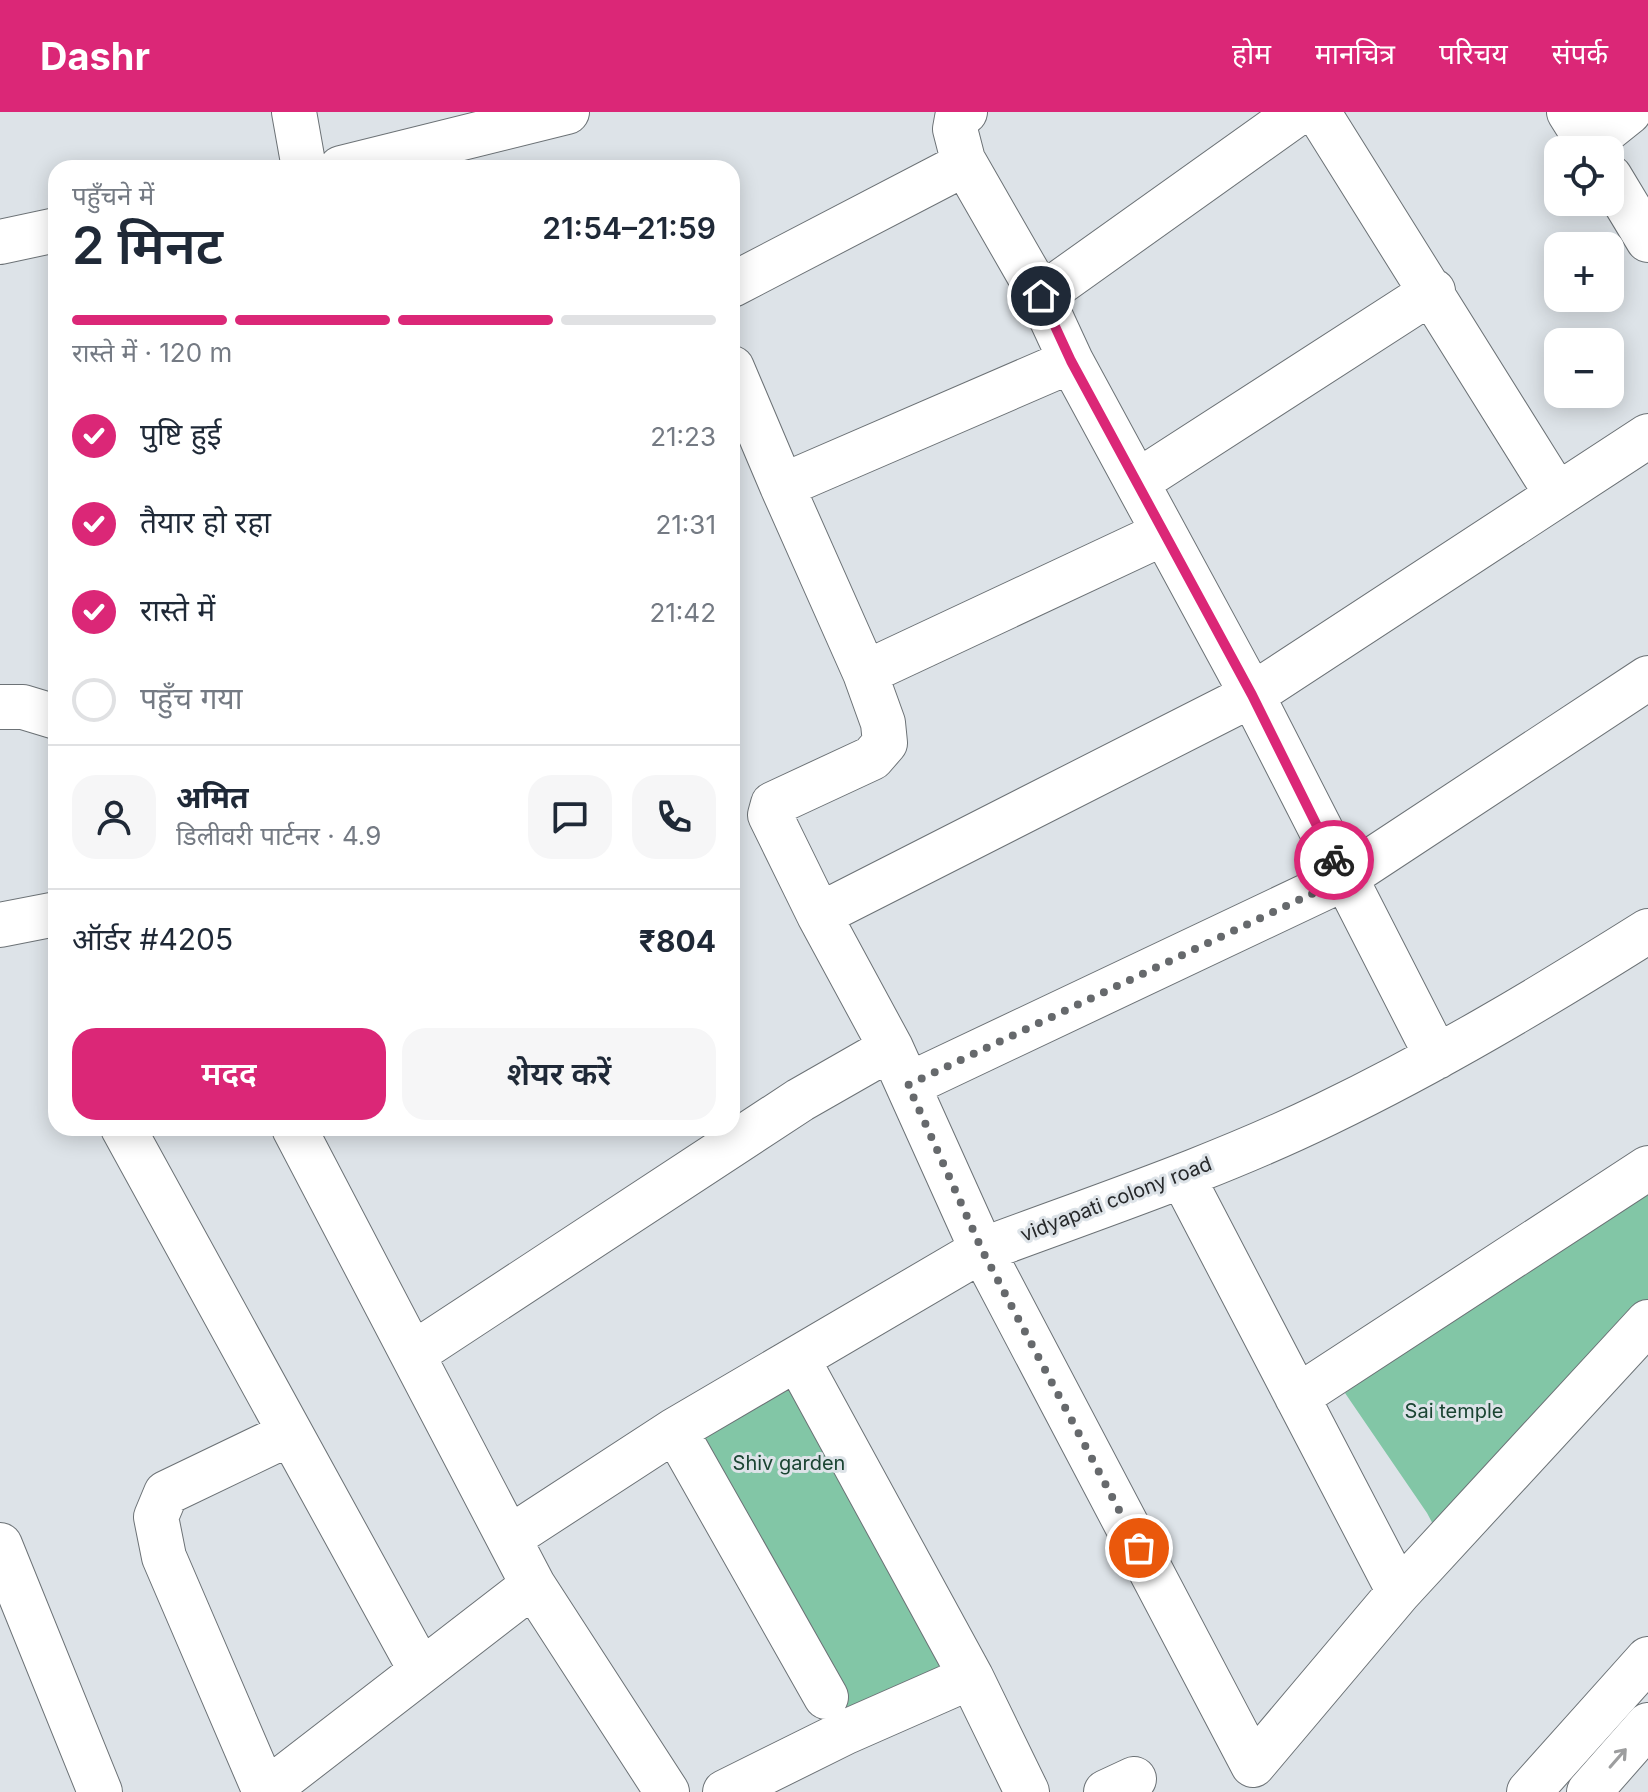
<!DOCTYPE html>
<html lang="hi">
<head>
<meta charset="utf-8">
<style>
  :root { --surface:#fff; --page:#f6f6f7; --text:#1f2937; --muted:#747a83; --line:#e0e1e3; --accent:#db2777 }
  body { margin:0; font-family:Inter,"Noto Sans Devanagari",sans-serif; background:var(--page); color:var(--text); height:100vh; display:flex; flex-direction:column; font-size:30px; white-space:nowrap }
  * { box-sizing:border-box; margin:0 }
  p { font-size:26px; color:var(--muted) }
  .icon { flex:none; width:44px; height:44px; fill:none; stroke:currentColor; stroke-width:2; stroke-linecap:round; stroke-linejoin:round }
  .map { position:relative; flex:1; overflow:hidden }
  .sheet { position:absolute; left:48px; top:48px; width:692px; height:976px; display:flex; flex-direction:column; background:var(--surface); border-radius:24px; box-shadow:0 4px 20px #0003 }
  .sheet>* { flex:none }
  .fabs { position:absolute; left:1544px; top:24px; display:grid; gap:16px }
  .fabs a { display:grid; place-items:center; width:80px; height:80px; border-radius:16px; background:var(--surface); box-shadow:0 4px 20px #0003; font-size:40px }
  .pin { position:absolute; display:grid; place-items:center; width:68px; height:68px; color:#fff; margin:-34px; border:4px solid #fff; border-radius:50%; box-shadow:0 2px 8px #0007 }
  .courier { position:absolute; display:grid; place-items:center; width:80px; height:80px; margin:-40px; border:6px solid #db2777; border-radius:50%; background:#fff; color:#222; box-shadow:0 2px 10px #0007 }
  .head em { font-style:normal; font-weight:600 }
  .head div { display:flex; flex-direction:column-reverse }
  .head { display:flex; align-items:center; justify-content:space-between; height:136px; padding:0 24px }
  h1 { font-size:52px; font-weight:600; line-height:60px }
  .bar { display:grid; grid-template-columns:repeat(4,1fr); gap:12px 8px; align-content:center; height:96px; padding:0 24px }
  .bar i { height:10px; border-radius:6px; background:var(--line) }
  .bar .current { background:var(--accent) }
  .bar p { grid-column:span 4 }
  .line { display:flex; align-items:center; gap:20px; padding:0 24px; border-top:2px solid var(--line) }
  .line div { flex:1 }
  .round { display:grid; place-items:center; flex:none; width:84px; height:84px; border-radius:24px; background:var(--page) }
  ol { padding:0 24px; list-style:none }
  li { display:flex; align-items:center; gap:24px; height:88px }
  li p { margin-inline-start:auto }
  li .icon { padding:8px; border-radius:50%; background:var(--accent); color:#fff; stroke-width:4 }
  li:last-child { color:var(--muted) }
  li i { width:44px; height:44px; border:4px solid var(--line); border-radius:50% }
  .primary-button { display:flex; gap:16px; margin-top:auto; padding:16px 24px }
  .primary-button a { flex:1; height:92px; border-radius:24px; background:var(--accent); color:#fff; font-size:32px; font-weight:600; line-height:92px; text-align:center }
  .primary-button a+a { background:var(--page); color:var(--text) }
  header { display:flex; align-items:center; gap:48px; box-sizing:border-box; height:112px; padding:0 40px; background:var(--accent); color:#fff }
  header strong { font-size:38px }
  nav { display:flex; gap:44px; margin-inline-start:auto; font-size:28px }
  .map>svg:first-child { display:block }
  .green { fill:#82c6a6 }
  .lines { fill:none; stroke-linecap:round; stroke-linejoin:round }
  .minor-casing { stroke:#6c7276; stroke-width:46 }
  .major-casing { stroke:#6c7276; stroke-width:46 }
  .minor { stroke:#fff; stroke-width:44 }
  .major { stroke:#fff; stroke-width:44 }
  .oneway { stroke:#9d9e9f }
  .done { stroke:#66696c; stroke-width:8; stroke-dasharray:0 14.4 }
  .route { stroke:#db2777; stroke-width:10 }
  .labels { text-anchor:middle; stroke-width:6; stroke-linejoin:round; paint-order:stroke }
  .street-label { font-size:20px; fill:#26282a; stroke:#dde3e8 }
  .park-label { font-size:20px; fill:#1a4432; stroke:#dde3e8 }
</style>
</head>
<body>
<header>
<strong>Dashr</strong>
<nav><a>होम</a><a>मानचित्र</a><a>परिचय</a><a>संपर्क</a></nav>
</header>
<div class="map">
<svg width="1648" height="1680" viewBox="0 0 1648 1680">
  <rect width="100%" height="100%" fill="#dde3e8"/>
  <path class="green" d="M1648 1061V1198L1443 1431 1427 1401 1345 1281Z
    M816 1246 969 1549 852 1603 689 1322Z"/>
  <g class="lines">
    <g class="minor-casing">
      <path id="minor" d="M294 0 304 56
        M1318 0 1556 381
        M1569 0 1589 32
        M1593 38 1589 32 1629 0
        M963 48 1041 184 1071 249 1252 583 1437 945
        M341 56 567 0
        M1610 65 1648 128
        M0 130 56 118
        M732 173 953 58 963 48 955 17 957 6 965 0
        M1041 184 1299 0
        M732 256 782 374
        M1137 370 1433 179
        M865 561 1164 421
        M0 595H23L56 605
        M819 803 1252 583 1648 324
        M0 813 56 802
        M908 973 1343 767 1648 566
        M123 1016 420 1557
        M294 1016 533 1473 667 1680
        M1182 1064 1399 1480 1253 1653 982 1138C1097 1095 1215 1056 1326 1002 1438 948 1543 885 1648 819
        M413 1242 800 988 891 936
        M798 1248 971 1565 1027 1680
        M1297 1285 1648 1056
        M675 1318 826 1585
        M509 1426 675 1318 982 1138 891 936 819 803 770 703 773 692 872 646 885 631 883 611 865 561 782 374 1071 249
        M0 1433 100 1680
        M1399 1480 1648 1210
        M265 1680 164 1445 156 1405 166 1381 289 1322
        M265 1680 533 1473
        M725 1680 846 1620 971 1565
        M1106 1680 1134 1667
        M1529 1680 1648 1547"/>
    </g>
    <g class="major-casing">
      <path id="major" d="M1589 1680 1648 1613"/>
    </g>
    <use href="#minor" class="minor"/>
    <use href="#major" class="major"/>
  </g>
  <defs><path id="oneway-shaft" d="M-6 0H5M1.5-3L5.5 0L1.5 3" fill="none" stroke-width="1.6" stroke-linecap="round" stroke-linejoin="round" transform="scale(2)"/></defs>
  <use class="oneway" href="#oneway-shaft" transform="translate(1618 1646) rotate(-49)"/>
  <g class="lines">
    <path class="done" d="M1139 1436 982 1138 908 973 1343 767 1334 748"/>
    <path class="route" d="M1041 184 1071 249 1252 583 1334 748"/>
  </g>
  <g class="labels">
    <g class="street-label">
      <text transform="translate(1116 1087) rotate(-21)" y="7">vidyapati colony road</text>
    </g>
    <g class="park-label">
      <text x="1454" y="1306">Sai temple</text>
      <text x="789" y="1358">Shiv garden</text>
    </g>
  </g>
</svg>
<div class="fabs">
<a><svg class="icon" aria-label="locate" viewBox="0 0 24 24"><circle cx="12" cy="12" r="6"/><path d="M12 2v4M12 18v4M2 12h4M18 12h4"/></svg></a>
<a>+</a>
<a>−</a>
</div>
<div class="pin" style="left:1139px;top:1436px;background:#ea580c"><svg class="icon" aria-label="bag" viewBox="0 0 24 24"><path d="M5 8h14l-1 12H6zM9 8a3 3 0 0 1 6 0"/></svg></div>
<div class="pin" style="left:1041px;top:184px;background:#1f2937"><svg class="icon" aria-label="home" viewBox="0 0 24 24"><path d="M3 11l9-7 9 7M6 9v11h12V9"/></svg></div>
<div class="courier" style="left:1334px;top:748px"><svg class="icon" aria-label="bike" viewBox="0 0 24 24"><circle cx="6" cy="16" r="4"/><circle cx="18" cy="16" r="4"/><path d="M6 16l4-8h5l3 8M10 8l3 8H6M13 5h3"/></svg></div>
<section class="sheet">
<div class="head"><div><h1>2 मिनट</h1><p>पहुँचने में</p></div><em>21:54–21:59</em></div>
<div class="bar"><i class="current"></i><i class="current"></i><i class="current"></i><i></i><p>रास्ते में · 120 m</p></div>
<ol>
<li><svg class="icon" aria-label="check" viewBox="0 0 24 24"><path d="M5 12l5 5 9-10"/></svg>पुष्टि हुई<p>21:23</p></li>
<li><svg class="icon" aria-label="check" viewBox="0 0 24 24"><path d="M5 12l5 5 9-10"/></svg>तैयार हो रहा<p>21:31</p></li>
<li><svg class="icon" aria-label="check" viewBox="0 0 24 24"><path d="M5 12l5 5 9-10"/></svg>रास्ते में<p>21:42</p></li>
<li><i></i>पहुँच गया</li>
</ol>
<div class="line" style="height:144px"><a class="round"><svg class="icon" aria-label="person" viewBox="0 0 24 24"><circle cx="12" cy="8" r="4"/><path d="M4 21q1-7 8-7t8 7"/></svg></a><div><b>अमित</b><p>डिलीवरी पार्टनर · 4.9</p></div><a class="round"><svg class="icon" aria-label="chat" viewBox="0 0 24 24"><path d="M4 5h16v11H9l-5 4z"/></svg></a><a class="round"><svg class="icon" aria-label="phone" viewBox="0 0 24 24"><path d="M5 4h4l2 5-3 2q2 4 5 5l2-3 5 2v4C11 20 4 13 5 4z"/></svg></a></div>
<div class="line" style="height:104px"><div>ऑर्डर #4205</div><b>₹804</b></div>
<div class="primary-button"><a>मदद</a><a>शेयर करें</a></div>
</section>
</div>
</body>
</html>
